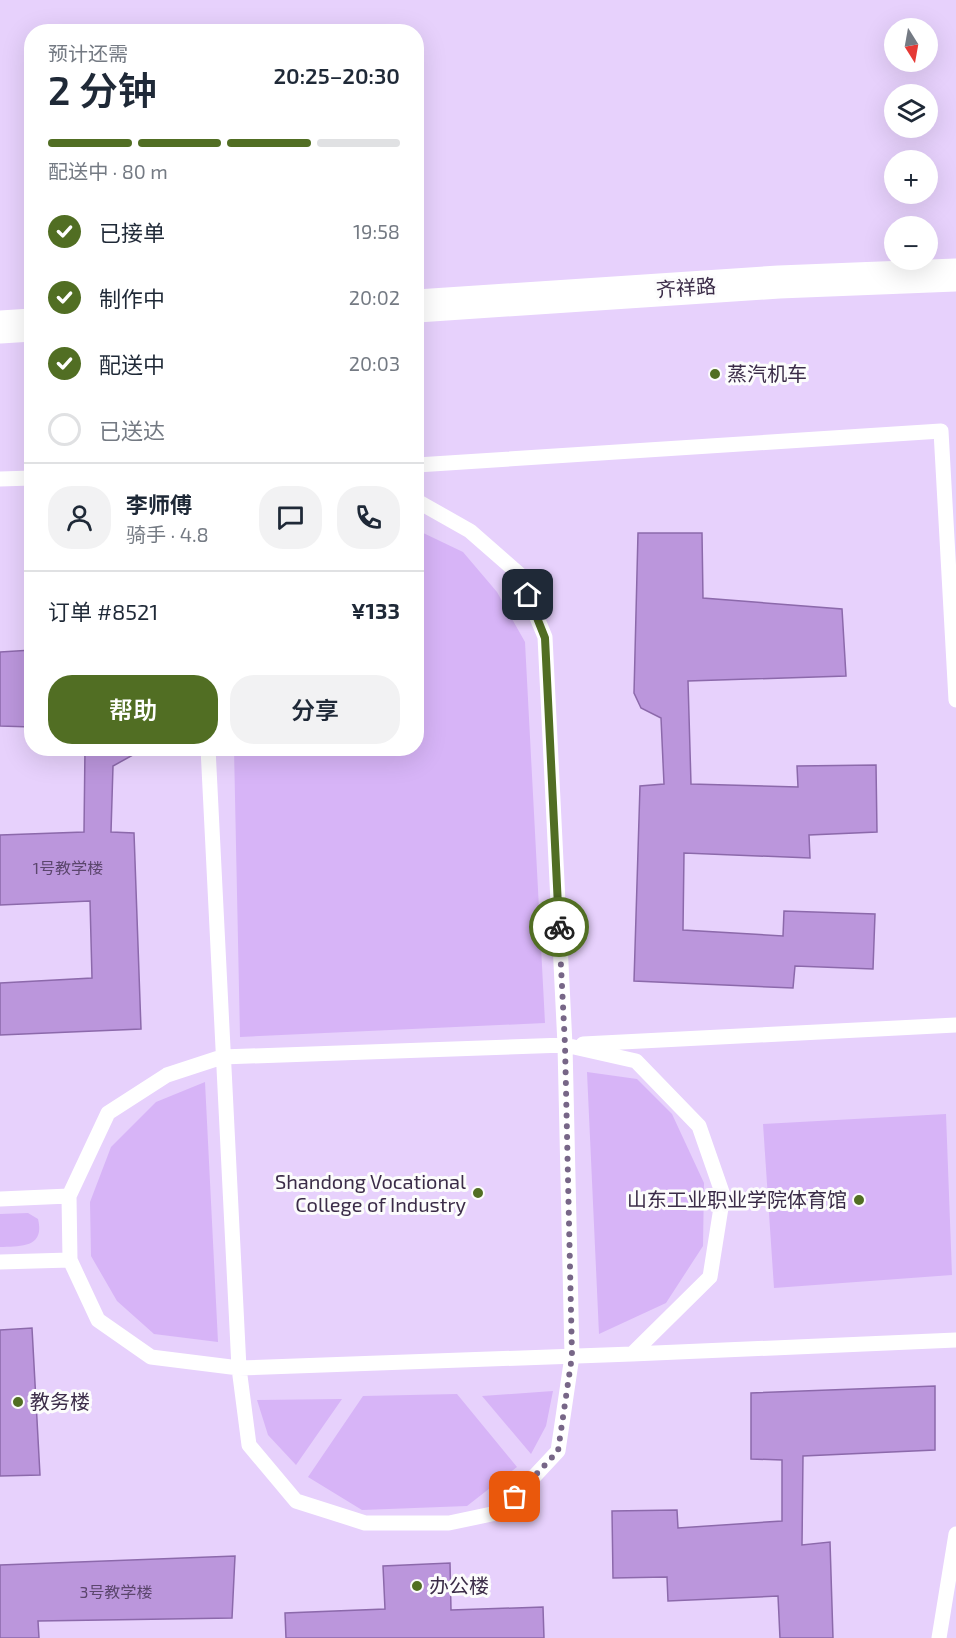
<!DOCTYPE html>
<html lang="zh">
<head>
<meta charset="utf-8">
<style>
  :root { --surface:#fff; --page:#f2f2f3; --text:#1f2937; --muted:#747a83; --line:#e0e1e3; --accent:#516e23 }
  body { margin:0; font-family:"Exo 2","Noto Sans SC",sans-serif; background:var(--page); color:var(--text); height:100vh; display:flex; flex-direction:column; font-size:22px; white-space:nowrap }
  * { box-sizing:border-box; margin:0 }
  p { font-size:20px; color:var(--muted) }
  .icon { flex:none; width:33px; height:33px; fill:none; stroke:currentColor; stroke-width:2; stroke-linecap:round; stroke-linejoin:round }
  .map { position:relative; flex:1; overflow:hidden }
  .panel { position:absolute; left:24px; top:24px; width:400px; height:732px; display:flex; flex-direction:column; background:var(--surface); border-radius:24px; box-shadow:0 6px 24px #0002 }
  .panel>* { flex:none }
  .needle { width:39px; rotate:169deg }
  .buttons { position:absolute; left:884px; top:18px; display:grid; gap:12px }
  .buttons a { display:grid; place-items:center; width:54px; height:54px; border-radius:50%; background:var(--surface); box-shadow:0 6px 24px #0002; font-size:30px }
  .pin { position:absolute; display:grid; place-items:center; width:51px; height:51px; color:#fff; margin:-26px; border-radius:12px; box-shadow:0 3px 9px #0006 }
  .courier { position:absolute; display:grid; place-items:center; width:60px; height:60px; margin:-30px; border:4px solid #516e23; border-radius:50%; background:#fff; color:#222; box-shadow:0 2px 8px #0007 }
  .summary em { font-style:normal; font-weight:600 }
  .summary div { display:flex; flex-direction:column-reverse }
  .summary { display:flex; align-items:center; justify-content:space-between; height:102px; padding:0 24px }
  h1 { font-size:39px; font-weight:600; line-height:45px }
  .bar { display:grid; grid-template-columns:repeat(4,1fr); gap:9px 6px; align-content:center; height:72px; padding:0 24px }
  .bar i { height:8px; border-radius:4px; background:var(--line) }
  .bar .on { background:var(--accent) }
  .bar p { grid-column:span 4 }
  .line { display:flex; align-items:center; gap:15px; padding:0 24px; border-top:2px solid var(--line) }
  .line div { flex:1 }
  .round { display:grid; place-items:center; flex:none; width:63px; height:63px; border-radius:24px; background:var(--page) }
  ol { padding:0 24px; list-style:none }
  li { display:flex; align-items:center; gap:18px; height:66px }
  li p { margin-inline-start:auto }
  li .icon { padding:6px; border-radius:50%; background:var(--accent); color:#fff; stroke-width:4 }
  li:last-child { color:var(--muted) }
  li i { width:33px; height:33px; border:3px solid var(--line); border-radius:50% }
  .primary-button { display:flex; gap:12px; margin-top:auto; padding:12px 24px }
  .primary-button a { flex:1; height:69px; border-radius:24px; background:var(--accent); color:#fff; font-size:24px; font-weight:600; line-height:69px; text-align:center }
  .primary-button a+a { background:var(--page); color:var(--text) }
  .map>svg:first-child { display:block }
  .green { fill:#d7b4f7 }
  .building { fill:#bb96dc; stroke:#8c69ab; stroke-width:1.5 }
  .lines { fill:none; stroke-linecap:round; stroke-linejoin:round }
  .service { stroke:#fff; stroke-width:15 }
  .tertiary { stroke:#fff; stroke-width:33 }
  .done { stroke:#776687; stroke-width:6; stroke-dasharray:0 10.8 }
  .route { stroke:#516e23; stroke-width:8 }
  .poi-dot { fill:#516e23; stroke:#fcfcfc; stroke-width:2 }
  .labels { text-anchor:middle; stroke-width:6; stroke-linejoin:round; paint-order:stroke }
  .number-label { font-size:16px; fill:#5b466d }
  .street-label { font-size:20px; fill:#3b2c48; stroke:#fcfcfc }
  .poi-label { font-size:20px; fill:#3b2c48; stroke:#fcfcfc; text-anchor:start }
</style>
</head>
<body>
<div class="map">
<svg width="956" height="1638" viewBox="0 0 956 1638">
  <rect width="100%" height="100%" fill="#e7d1fc"/>
  <path class="green" d="M417 530 463 552 497 592 525 642 545 1023 240 1037 234 749 417 748Z
    M587 1072 637 1079 672 1114 704 1183 703 1246 666 1303 599 1334Z
    M205 1082 218 1342 154 1334 117 1301 91 1256 90 1202 111 1147 156 1102Z
    M946 1114 952 1275 774 1288 763 1124Z
    M28 1213 38 1219C45 1248 21 1246 0 1247V1214Z
    M553 1391 546 1426 531 1454 482 1396Z
    M457 1394 517 1467 467 1506 362 1510 308 1477 363 1396Z
    M342 1399 296 1465 268 1435 257 1400Z"/>
  <path class="building" d="M638 533H702L703 598 842 609 846 676 688 681 691 784 798 787 797 766 876 765 877 832 809 835 810 858 684 853 683 930 783 936 784 911 875 914 873 969 795 966 793 988 634 981 640 786 664 784 661 718 641 708 634 693Z
    M32 650V727L0 726V652Z
    M85 748H136L133 755 113 766 111 832 134 833 141 1029 0 1035V983L92 978 90 901 0 905V835L84 832Z
    M32 1328 40 1475 0 1476V1330Z
    M935 1386V1450L803 1456 802 1545 830 1542 833 1638H780L778 1596 668 1601 667 1577 613 1578 612 1511 677 1510 678 1528 782 1521V1460L751 1459V1393Z
    M235 1556 232 1618 38 1621 39 1638H0V1565Z
    M450 1563 451 1610 543 1607 544 1638H286L285 1613 385 1609 383 1566Z"/>
  <g class="lines">
    <path class="service" d="M417 465 941 431 956 700
      M0 479 32 478
      M208 748 239 1368 249 1445 296 1501 365 1523H449L501 1512 558 1451 572 1356 565 1045 545 637 519 574 470 531 417 501
      M583 1044 956 1025
      M0 1199 69 1196
      M0 1262 70 1260
      M632 1354 710 1277 723 1195 699 1126 636 1061 565 1045 222 1057 167 1075 108 1113 69 1196 70 1260 98 1320 151 1357 239 1368 632 1354 956 1340
      M939 1638 956 1534"/>
    <path class="tertiary" d="M417 306 779 282 956 275
      M0 327 32 325"/>
  </g>
  <g class="lines">
    <path class="done" d="M515 1497 558 1451 572 1356 565 1045 559 927"/>
    <path class="route" d="M528 595 545 638 559 927"/>
  </g>
  <g class="poi-dot">
    <circle cx="715" cy="374" r="6"/>
    <circle cx="478" cy="1193" r="6"/>
    <circle cx="859" cy="1200" r="6"/>
    <circle cx="18" cy="1402" r="6"/>
    <circle cx="417" cy="1586" r="6"/>
  </g>
  <g class="labels">
    <g class="number-label">
      <text x="68" y="874">1号教学楼</text>
      <text x="116" y="1598">3号教学楼</text>
    </g>
    <g class="street-label">
      <text transform="translate(686 288) rotate(-4)" y="7">齐祥路</text>
    </g>
    <g class="poi-label">
      <text x="727" y="381">蒸汽机车</text>
      <text x="466" y="1189" text-anchor="end">Shandong Vocational<tspan x="466" dy="23">College of Industry</tspan></text>
      <text x="847" y="1207" text-anchor="end">山东工业职业学院体育馆</text>
      <text x="30" y="1409">教务楼</text>
      <text x="429" y="1593">办公楼</text>
    </g>
  </g>
</svg>
<div class="buttons">
<a><svg class="needle" viewBox="-14 -14 28 28"><path d="M0-13l5 13h-10z" fill="#e53935"/><path d="M0 13l5-13h-10z" fill="#747a83"/></svg></a>
<a><svg class="icon" aria-label="layers" viewBox="0 0 24 24"><path d="M12 4l9 5-9 5-9-5zM3 14l9 5 9-5"/></svg></a>
<a>+</a>
<a>−</a>
</div>
<div class="pin" style="left:515px;top:1497px;background:#ea580c"><svg class="icon" aria-label="bag" viewBox="0 0 24 24"><path d="M5 8h14l-1 12H6zM9 8a3 3 0 0 1 6 0"/></svg></div>
<div class="pin" style="left:528px;top:595px;background:#1f2937"><svg class="icon" aria-label="home" viewBox="0 0 24 24"><path d="M3 11l9-7 9 7M6 9v11h12V9"/></svg></div>
<div class="courier" style="left:559px;top:927px"><svg class="icon" aria-label="bike" viewBox="0 0 24 24"><circle cx="6" cy="16" r="4"/><circle cx="18" cy="16" r="4"/><path d="M6 16l4-8h5l3 8M10 8l3 8H6M13 5h3"/></svg></div>
<section class="panel">
<div class="summary"><div><h1>2 分钟</h1><p>预计还需</p></div><em>20:25–20:30</em></div>
<div class="bar"><i class="on"></i><i class="on"></i><i class="on"></i><i></i><p>配送中 · 80 m</p></div>
<ol>
<li><svg class="icon" aria-label="check" viewBox="0 0 24 24"><path d="M5 12l5 5 9-10"/></svg>已接单<p>19:58</p></li>
<li><svg class="icon" aria-label="check" viewBox="0 0 24 24"><path d="M5 12l5 5 9-10"/></svg>制作中<p>20:02</p></li>
<li><svg class="icon" aria-label="check" viewBox="0 0 24 24"><path d="M5 12l5 5 9-10"/></svg>配送中<p>20:03</p></li>
<li><i></i>已送达</li>
</ol>
<div class="line" style="height:108px"><a class="round"><svg class="icon" aria-label="person" viewBox="0 0 24 24"><circle cx="12" cy="8" r="4"/><path d="M4 21q1-7 8-7t8 7"/></svg></a><div><b>李师傅</b><p>骑手 · 4.8</p></div><a class="round"><svg class="icon" aria-label="chat" viewBox="0 0 24 24"><path d="M4 5h16v11H9l-5 4z"/></svg></a><a class="round"><svg class="icon" aria-label="phone" viewBox="0 0 24 24"><path d="M5 4h4l2 5-3 2q2 4 5 5l2-3 5 2v4C11 20 4 13 5 4z"/></svg></a></div>
<div class="line" style="height:78px"><div>订单 #8521</div><b>¥133</b></div>
<div class="primary-button"><a>帮助</a><a>分享</a></div>
</section>
</div>
</body>
</html>
